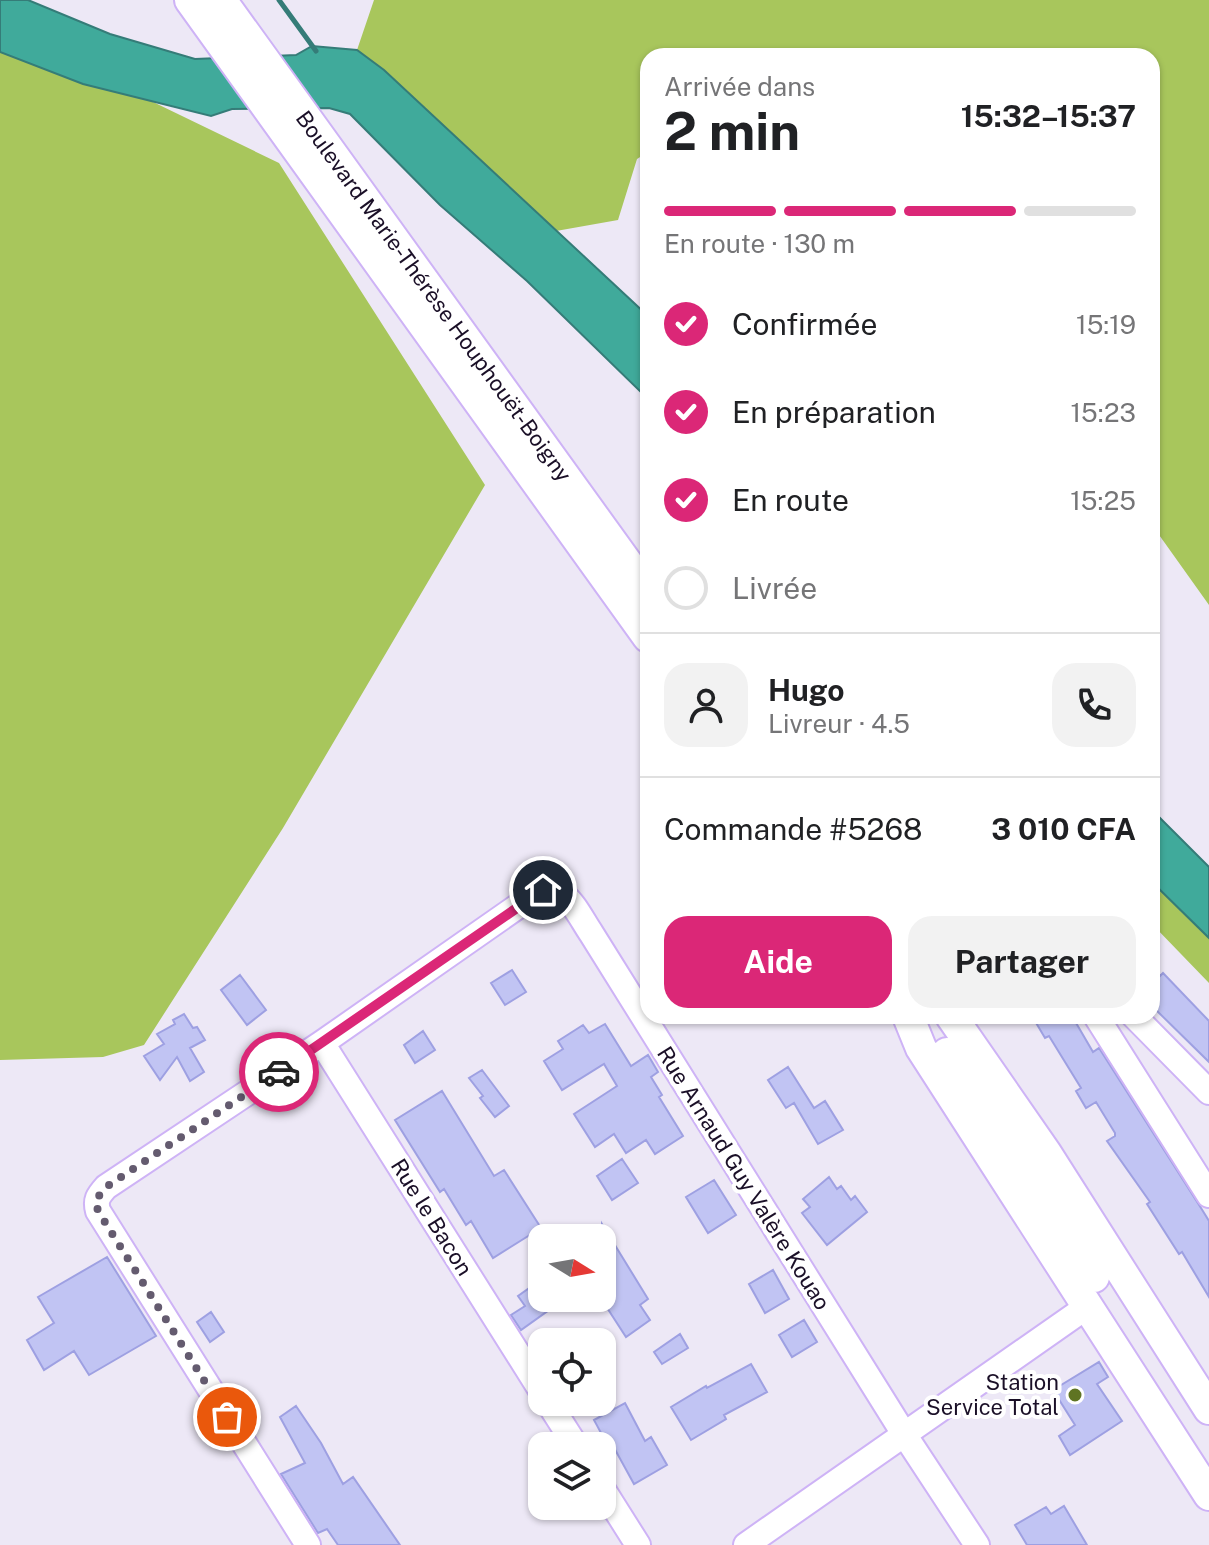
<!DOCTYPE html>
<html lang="fr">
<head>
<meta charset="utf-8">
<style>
  :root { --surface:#fff; --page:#f2f2f2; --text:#202124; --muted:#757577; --line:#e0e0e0; --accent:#db2777 }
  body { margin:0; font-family:"Public Sans",sans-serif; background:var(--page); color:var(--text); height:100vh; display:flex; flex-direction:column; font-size:30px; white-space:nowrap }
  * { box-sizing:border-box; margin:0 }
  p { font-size:26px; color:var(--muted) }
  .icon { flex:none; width:44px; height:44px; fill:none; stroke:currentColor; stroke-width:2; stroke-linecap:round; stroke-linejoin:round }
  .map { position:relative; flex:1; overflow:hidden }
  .panel { position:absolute; left:640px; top:48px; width:520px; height:976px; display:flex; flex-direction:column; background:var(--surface); border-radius:24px; box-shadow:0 2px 6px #0004 }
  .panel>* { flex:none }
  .needle { width:52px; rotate:101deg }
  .fabs { position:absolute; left:528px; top:1224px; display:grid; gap:16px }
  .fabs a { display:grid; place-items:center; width:88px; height:88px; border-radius:16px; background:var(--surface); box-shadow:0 2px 6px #0004; font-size:40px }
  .pin { position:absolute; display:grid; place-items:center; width:68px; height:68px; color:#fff; margin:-34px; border:4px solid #fff; border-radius:50%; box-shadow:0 2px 8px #0007 }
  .courier { position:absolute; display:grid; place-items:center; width:80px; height:80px; margin:-40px; border:6px solid #db2777; border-radius:50%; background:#fff; color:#222; box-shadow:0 2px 10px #0007 }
  .summary em { font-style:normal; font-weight:700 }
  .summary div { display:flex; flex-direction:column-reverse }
  .summary { display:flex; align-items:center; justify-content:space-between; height:136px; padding:0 24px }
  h1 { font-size:52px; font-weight:700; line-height:60px }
  .bar { display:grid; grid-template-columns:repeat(4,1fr); gap:12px 8px; align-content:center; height:96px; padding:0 24px }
  .bar i { height:10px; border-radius:6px; background:var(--line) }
  .bar .on { background:var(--accent) }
  .bar p { grid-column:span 4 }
  .line { display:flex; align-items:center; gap:20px; padding:0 24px; border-top:2px solid var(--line) }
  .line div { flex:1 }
  .round { display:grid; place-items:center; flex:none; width:84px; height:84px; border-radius:24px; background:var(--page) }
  ol { padding:0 24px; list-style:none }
  li { display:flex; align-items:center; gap:24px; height:88px }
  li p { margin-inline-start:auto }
  li .icon { padding:8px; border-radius:50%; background:var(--accent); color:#fff; stroke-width:4 }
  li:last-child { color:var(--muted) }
  li i { width:44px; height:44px; border:4px solid var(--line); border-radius:50% }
  .primary-button { display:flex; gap:16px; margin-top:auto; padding:16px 24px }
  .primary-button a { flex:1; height:92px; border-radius:24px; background:var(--accent); color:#fff; font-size:32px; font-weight:700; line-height:92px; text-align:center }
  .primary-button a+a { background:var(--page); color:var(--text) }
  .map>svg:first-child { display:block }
  .green { fill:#a8c65c }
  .water { fill:#40aa9b; stroke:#357c78; stroke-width:2 }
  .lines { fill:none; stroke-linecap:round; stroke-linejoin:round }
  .stream { stroke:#357c78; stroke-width:5 }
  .building { fill:#c1c4f3; stroke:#9ea0e2; stroke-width:2 }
  .minor-casing { stroke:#ceb3f6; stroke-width:28 }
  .major-casing { stroke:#ceb3f6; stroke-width:34 }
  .minor { stroke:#fff; stroke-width:24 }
  .major { stroke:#fff; stroke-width:30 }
  .done { stroke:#645b6f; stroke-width:8; stroke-dasharray:0 14.4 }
  .route { stroke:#db2777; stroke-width:10 }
  .poi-dot { fill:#5f7423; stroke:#fff; stroke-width:3 }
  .labels { text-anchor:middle; stroke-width:8; stroke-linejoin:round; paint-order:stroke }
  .street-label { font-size:22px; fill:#1a0f27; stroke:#fff }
  .poi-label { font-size:22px; fill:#1a0f27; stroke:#fff; text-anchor:end }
</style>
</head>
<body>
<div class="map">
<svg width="1209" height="1545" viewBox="0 0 1209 1545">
  <rect width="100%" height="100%" fill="#ede8f6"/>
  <path class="green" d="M374 0H1209V605L1152 525V56H648V152L637 159 618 220 556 231 384 70 357 50Z
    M0 28 279 163 485 485 283 828 144 1045 103 1057 0 1060Z
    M1152 846 1209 903V983L1152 924Z"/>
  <path class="water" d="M0 0H28L110 34 195 59 296 55 312 46 357 50 384 70 648 316V399L527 281 440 205 350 114 329 108 232 109 211 116 83 84 0 52Z
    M1152 810 1209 867V938L1152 882Z"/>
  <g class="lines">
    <path class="stream" d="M279 0 316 51"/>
  </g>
  <path class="building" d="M1152 967 1160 976 1163 973 1209 1021V1062L1152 1006Z
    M512 970 526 992 505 1005 491 983Z
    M240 975 266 1010 247 1025 221 990Z
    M184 1014 193 1028 197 1027 205 1040 190 1048 204 1072 190 1081 177 1057 160 1080 144 1056 164 1044 157 1034 175 1024 173 1020Z
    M1032 1016H1072L1093 1052 1099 1048 1201 1208 1209 1221V1297L1182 1252 1179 1254 1147 1204 1150 1202 1107 1141 1115 1136V1133L1096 1102 1086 1108 1076 1091 1081 1088 1049 1036 1045 1038Z
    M605 1024 631 1066 648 1055 658 1072 651 1077 662 1095 659 1097 683 1136 655 1154 646 1140 626 1153 614 1134 595 1147 574 1114 617 1086 604 1064 562 1090 544 1061 563 1049 558 1041 583 1025 589 1033Z
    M423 1031 435 1050 415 1063 404 1045Z
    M788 1067 814 1108 825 1101 843 1130 818 1144 794 1103 786 1108 768 1080Z
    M482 1070 509 1106 495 1117 480 1098 483 1096 469 1078Z
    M442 1091 494 1176 504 1170 541 1228 493 1258 471 1221 466 1225 444 1189 440 1192 395 1120Z
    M622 1159 638 1183 612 1200 597 1176Z
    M829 1177 837 1189 841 1186 851 1200 855 1196 867 1212 827 1245 802 1213 810 1207 803 1199Z
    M714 1180 736 1215 708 1233 686 1197Z
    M602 1224 648 1299 640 1305 650 1320 626 1337 602 1300Z
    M107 1257 156 1336 89 1375 74 1351 44 1370 27 1340 54 1323 38 1297Z
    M773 1270 789 1299 765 1313 749 1284Z
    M542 1279V1298H559L546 1307 549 1310 521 1330 511 1315 525 1306 518 1296Z
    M211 1312 224 1332 210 1342 197 1322Z
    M804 1320 817 1342 792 1357 779 1335Z
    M680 1334 688 1348 662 1364 654 1352Z
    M1099 1362 1108 1377 1097 1384 1122 1421 1070 1455 1059 1436 1075 1425 1053 1390Z
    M751 1364 767 1392 724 1415 726 1419 691 1440 671 1407 706 1386 707 1388Z
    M625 1403 645 1441 651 1437 667 1465 634 1484 612 1444 608 1446 594 1420Z
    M296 1406 321 1443 343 1484 353 1477 400 1545H338L327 1529 318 1533 281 1474 305 1463 280 1417Z
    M1064 1506 1087 1545H1027L1015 1525 1046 1507 1051 1514Z"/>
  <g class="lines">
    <g class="minor-casing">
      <path id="minor" d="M1096 1016 1209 1195
        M1134 1016 1209 1092
        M322 1043 542 1392
        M548 1402 576 1446
        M602 1488 638 1545
        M308 1545 98 1211C95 1200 98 1196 106 1187L322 1043 534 895C564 878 576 911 591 933L904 1434 977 1545
        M746 1545 1088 1306"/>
    </g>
    <g class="major-casing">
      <path id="major" d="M190 0 648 637
        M221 0 648 592
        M908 1016 921 1048 1209 1495
        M951 1016 1046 1153 1209 1409
        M947 1053 995 1120 1094 1277"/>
    </g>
    <use href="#minor" class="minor"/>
    <use href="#major" class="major"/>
  </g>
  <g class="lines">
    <path class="done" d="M227 1417 98 1211C95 1200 98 1196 106 1187L279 1072"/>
    <path class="route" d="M279 1072 543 890"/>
  </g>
  <circle class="poi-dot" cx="1075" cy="1395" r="8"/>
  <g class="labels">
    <g class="street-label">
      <text transform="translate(434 296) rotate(54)" y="8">Boulevard Marie-Thérèse Houphouët-Boigny</text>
      <text transform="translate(744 1178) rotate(58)" y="8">Rue Arnaud Guy Valère Kouao</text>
      <text transform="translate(432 1217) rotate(58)" y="8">Rue le Bacon</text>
    </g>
    <g class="poi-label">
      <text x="1059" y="1390">Station<tspan x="1059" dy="25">Service Total</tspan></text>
    </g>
  </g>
</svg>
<div class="fabs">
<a><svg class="needle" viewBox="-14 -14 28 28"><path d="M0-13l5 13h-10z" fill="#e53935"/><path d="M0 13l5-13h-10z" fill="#757577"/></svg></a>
<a><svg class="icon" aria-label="locate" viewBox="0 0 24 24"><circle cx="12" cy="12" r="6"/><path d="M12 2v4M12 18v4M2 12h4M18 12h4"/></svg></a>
<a><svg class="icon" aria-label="layers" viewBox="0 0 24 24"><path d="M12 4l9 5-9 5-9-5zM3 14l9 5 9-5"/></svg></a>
</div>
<div class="pin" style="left:227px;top:1417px;background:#ea580c"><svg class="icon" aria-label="bag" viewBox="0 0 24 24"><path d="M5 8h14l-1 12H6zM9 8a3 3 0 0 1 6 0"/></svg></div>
<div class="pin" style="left:543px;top:890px;background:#1f2937"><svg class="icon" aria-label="home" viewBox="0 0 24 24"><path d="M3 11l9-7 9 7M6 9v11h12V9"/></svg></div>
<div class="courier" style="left:279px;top:1072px"><svg class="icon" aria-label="car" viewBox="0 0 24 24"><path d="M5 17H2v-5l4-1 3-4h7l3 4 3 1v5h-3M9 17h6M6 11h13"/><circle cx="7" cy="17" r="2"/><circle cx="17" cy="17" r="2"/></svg></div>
<section class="panel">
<div class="summary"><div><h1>2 min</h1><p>Arrivée dans</p></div><em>15:32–15:37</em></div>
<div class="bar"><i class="on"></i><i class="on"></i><i class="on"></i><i></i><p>En route · 130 m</p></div>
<ol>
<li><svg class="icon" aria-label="check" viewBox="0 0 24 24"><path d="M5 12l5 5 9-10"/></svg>Confirmée<p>15:19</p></li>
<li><svg class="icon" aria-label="check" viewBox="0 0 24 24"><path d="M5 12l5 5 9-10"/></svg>En préparation<p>15:23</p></li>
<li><svg class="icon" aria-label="check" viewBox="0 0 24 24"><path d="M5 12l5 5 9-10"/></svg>En route<p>15:25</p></li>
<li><i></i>Livrée</li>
</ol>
<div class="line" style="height:144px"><a class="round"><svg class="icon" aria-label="person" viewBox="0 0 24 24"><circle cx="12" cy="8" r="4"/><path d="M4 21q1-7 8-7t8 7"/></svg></a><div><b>Hugo</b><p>Livreur · 4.5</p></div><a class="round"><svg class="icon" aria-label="phone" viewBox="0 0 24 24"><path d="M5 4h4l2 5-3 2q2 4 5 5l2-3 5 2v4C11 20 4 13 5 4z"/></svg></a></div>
<div class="line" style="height:104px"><div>Commande #5268</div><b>3 010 CFA</b></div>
<div class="primary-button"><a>Aide</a><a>Partager</a></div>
</section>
</div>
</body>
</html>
